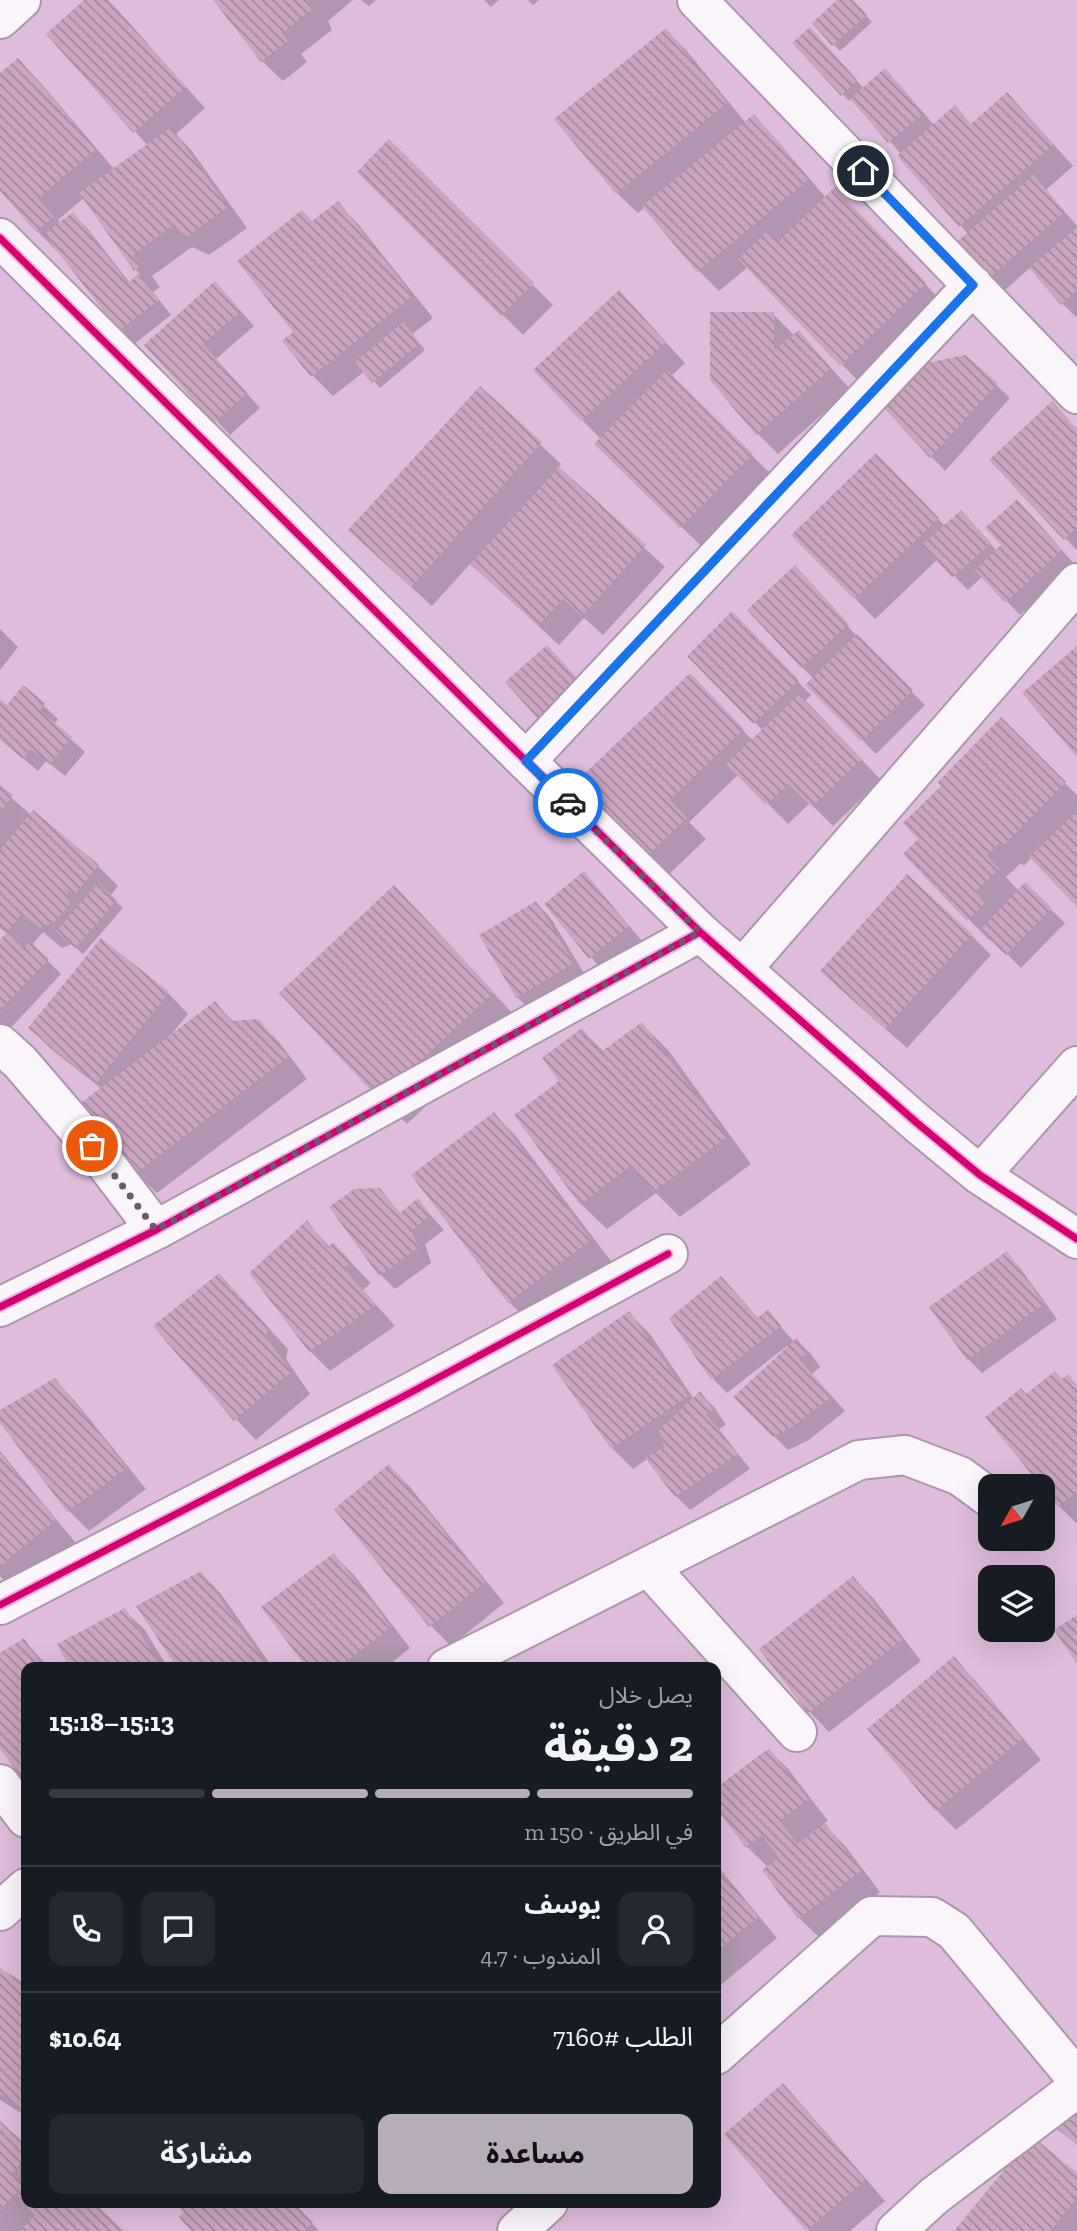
<!DOCTYPE html>
<html lang="ar">
<head>
<meta charset="utf-8">
<style>
  :root { --surface:#171b24; --page:#242831; --text:#f1f3f6; --muted:#9ea1a6; --line:#363941; --accent:#b7acb9 }
  body { margin:0; font-family:"Zilla Slab","Noto Sans Arabic",serif; background:var(--page); color:var(--text); direction:rtl; height:100vh; display:flex; flex-direction:column; font-size:26px; white-space:nowrap }
  * { box-sizing:border-box; margin:0 }
  p { font-size:23px; color:var(--muted) }
  .icon { flex:none; width:38px; height:38px; fill:none; stroke:currentColor; stroke-width:2; stroke-linecap:round; stroke-linejoin:round }
  .map { position:relative; flex:1; overflow:hidden; direction:ltr }
  .panel { position:absolute; left:21px; top:1662px; width:700px; height:546px; display:flex; flex-direction:column; background:var(--surface); border-radius:14px; box-shadow:0 7px 28px #0002; direction:rtl }
  .panel>* { flex:none }
  .needle { width:46px; rotate:231deg }
  .controls { position:absolute; left:978px; top:1474px; display:grid; gap:14px }
  .controls a { display:grid; place-items:center; width:77px; height:77px; border-radius:14px; background:var(--surface); box-shadow:0 7px 28px #0002; font-size:35px }
  .pin { position:absolute; display:grid; place-items:center; width:60px; height:60px; color:#fff; margin:-30px; border:4px solid #fff; border-radius:50%; box-shadow:0 2px 7px #0007 }
  .courier { position:absolute; display:grid; place-items:center; width:70px; height:70px; margin:-35px; border:5px solid #1a73e8; border-radius:50%; background:#fff; color:#222; box-shadow:0 2px 9px #0007 }
  .overview em { font-style:normal; font-weight:700 }
  .overview div { display:flex; flex-direction:column-reverse }
  .overview { display:flex; align-items:center; justify-content:space-between; height:119px; padding:0 28px }
  h1 { font-size:46px; font-weight:700; line-height:52px }
  .bar { display:grid; grid-template-columns:repeat(4,1fr); gap:10px 7px; align-content:center; height:84px; padding:0 28px }
  .bar i { height:9px; border-radius:5px; background:var(--line) }
  .bar .selected { background:var(--accent) }
  .bar p { grid-column:span 4 }
  .line { display:flex; align-items:center; gap:18px; padding:0 28px; border-top:2px solid var(--line) }
  .line div { flex:1 }
  .round { display:grid; place-items:center; flex:none; width:74px; height:74px; border-radius:14px; background:var(--page) }
  .action { display:flex; gap:14px; margin-top:auto; padding:14px 28px }
  .action a { flex:1; height:80px; border-radius:14px; background:var(--accent); color:#111; font-size:28px; font-weight:700; line-height:80px; text-align:center }
  .action a+a { background:var(--page); color:var(--text) }
  .map>svg:first-child { display:block }
  .shadow { fill:#0003; fill-rule:evenodd }
  .building { fill:url(#building-back-hatch) }
  .lines { fill:none; stroke-linecap:round; stroke-linejoin:round }
  .street-casing { stroke:#ae95ae; stroke-width:42 }
  .street { stroke:#faf5fa; stroke-width:38 }
  .cycleway-casing { stroke:#eaaee9; stroke-width:11 }
  .cycleway { stroke:#d6006c; stroke-width:7 }
  .done { stroke:#70556f; stroke-width:7; stroke-dasharray:0 12.6 }
  .route { stroke:#1a73e8; stroke-width:9 }
</style>
</head>
<body>
<div class="map">
<svg width="1077" height="2231" viewBox="0 0 1077 2231">
  <defs>
    <pattern id="building-back-hatch" width="6" height="6" patternUnits="userSpaceOnUse" patternTransform="scale(1.75)"><rect width="6" height="6" fill="#caa5c0"/><path d="M-1 5l2 2M0 0l6 6M5-1l2 2" fill="none" stroke="#a5869d"/></pattern>
  </defs>
  <rect width="100%" height="100%" fill="#ddbcdc"/>
  <path class="shadow" d="M87 0H108L205 108 176 134 191 150 247 228 209 255 192 247 152 276 160 287 153 292 171 315 134 344 121 330 59 250 57 251 37 231 0 188V76L18 60 39 81 115 170 148 146 49 34ZM84 198 140 275 130 283 87 228 73 214 61 224 58 220Z
    M215 0H353L328 21 332 30 301 54 307 62 283 81 262 61Z
    M361 0H376L369 6Z
    M484 0H499L491 7Z
    M528 0H539L533 5Z
    M840 0H852L872 22 840 51 833 44Z
    M666 30 686 50 746 123 754 116 774 137 826 198 855 210 945 305 862 385 748 267 719 291 698 270 645 207 638 213 617 193Z
    M816 36 864 89 899 84 934 125 954 107 972 125 1007 94 1027 115 1073 166 1046 190 1077 226V316L1076 317 1062 303 1031 267 1005 290 991 276 968 234 899 156 901 154 852 98 849 101 795 43Z
    M389 142 553 305 523 335 360 172Z
    M338 203 358 224 433 318 412 334 425 350 380 388 365 371 333 396 313 376 285 341 296 333 313 223Z
    M619 292 685 363 671 376 772 475 702 547 597 444 601 439 582 420Z
    M229 298 254 326 216 359 260 408 230 435 147 345Z
    M773 314 795 336 799 333 850 389 778 454 758 434 712 380Z
    M965 356 1010 398 945 471 885 407Z
    M480 388 561 464 558 468 665 567 603 635 584 618 559 645 471 563 432 606 371 550Z
    M1077 430V550L1065 538Z
    M876 456 945 526H974L997 551 1031 515 1075 565 1020 615 983 576 968 590 938 559 875 619 794 535Z
    M809 582 860 640 925 705 876 754 808 685 814 679 802 667Z
    M732 614 811 695 805 701 881 780 833 826 810 803 788 824 739 774 689 822 706 839 669 874 649 854 710 695 753 741 763 731 690 656Z
    M0 629 18 647 0 670Z
    M24 688 58 719 54 724 85 752 65 776 46 761 38 771 0 739V701L8 708Z
    M1001 720 1077 795V905L1032 857 1024 866 1021 863 1006 877 1019 891 1025 885 1065 923 1021 968 991 938 989 940 905 854 920 839 943 786Z
    M0 788 31 815 98 866 118 886 110 896 123 908 83 954 71 944 62 948 43 932 32 945 61 974 6 1033 0 1027V942L8 934 0 928Z
    M584 873 642 941 604 972 546 905Z
    M536 903 550 917 587 978 531 1011 517 997 481 936Z
    M420 914 518 1019 407 1124 381 1098Z
    M971 935 991 955 907 1048 843 991Z
    M101 940 168 993 188 1014 171 1035 215 1003 235 1023 258 1021 279 1042 307 1079 157 1193 136 1173 102 1089 51 1049 30 1028Z
    M642 1024 668 1050 751 1164 680 1217 656 1193 607 1229 581 1204 582 1030 604 1052Z
    M494 1114 515 1135 611 1261 529 1322 509 1302Z
    M379 1190 401 1214 418 1201 444 1230 425 1244 431 1263 395 1289 381 1275Z
    M307 1223 331 1248 333 1244 371 1283 363 1290 395 1326 330 1371 310 1351Z
    M1007 1254 1020 1268 1057 1319 982 1373 968 1359Z
    M735 1292 759 1319 767 1311 795 1343 797 1340 811 1354 820 1367 812 1374 845 1411 809 1440 788 1450 735 1397 789 1348 787 1346 727 1393 713 1379 671 1318Z
    M239 1296 288 1349 286 1359 310 1394 256 1440 236 1419Z
    M629 1313 650 1334 694 1399 700 1393 714 1407 726 1425 719 1429 750 1469 690 1510 676 1496 647 1459 633 1469 612 1448 554 1365Z
    M55 1380 75 1401 146 1489 89 1531 69 1511 0 1420V1413Z
    M1063 1381 1077 1386V1524L1059 1506 987 1417 1027 1396Z
    M0 1451 75 1542 15 1591 0 1576Z
    M389 1466 410 1487 504 1603 451 1646 430 1625Z
    M334 1555 354 1575 410 1648 385 1668H309Z
    M201 1573 221 1594 273 1668H179Z
    M853 1578 874 1599 921 1661 829 1732 809 1711Z
    M124 1610 145 1630 168 1668H72Z
    M24 1640 49 1668H26V1781L0 1746V1655Z
    M954 1659 974 1679 1041 1760 956 1830 936 1810Z
    M769 1750 789 1770 828 1821 823 1824 845 1846 880 1892 820 1938 799 1918 769 1868 746 1846 716 1805V1790Z
    M716 1864 777 1938 716 1989Z
    M0 1970 26 1986V2116L0 2100Z
    M783 2086 803 2106 885 2201 850 2231H809L726 2134Z
    M0 2123 26 2147V2203H78L122 2231H0Z
    M1077 2175V2231H956Z
    M293 2203 319 2231H194L187 2213Z"/>
  <path class="building" d="M84 0H109L186 87 133 133 46 34Z
    M213 0H308L312 9 282 33 288 41 261 62Z
    M837 0H853L867 15 832 46 812 23Z
    M810 27 857 80 841 96 792 43Z
    M666 28 727 103 616 194 554 119Z
    M18 58 96 149 38 199 54 217 36 232 0 191V73Z
    M885 68 924 113 888 143 850 99Z
    M1007 92 1053 145 959 227 897 156 955 105 971 124Z
    M754 114 809 179 697 272 642 206Z
    M171 127 228 207 188 236 171 227 133 255 141 266 134 271 79 193Z
    M389 139 534 283 501 316 357 172Z
    M1033 175 1065 212 989 278 958 241Z
    M835 187 926 283 840 366 738 259 767 231 778 242Z
    M338 201 413 296 311 377 282 341 293 332 237 261 302 210 312 221Z
    M73 212 128 283 138 274 159 300 119 331 44 234Z
    M1077 227V290L1061 305 1029 268Z
    M215 281 241 311 203 344 247 393 214 423 144 345Z
    M619 290 666 342 581 421 533 370Z
    M710 312H774V350L799 330 831 368 756 435 710 380Z
    M403 322 420 343 372 383 355 362Z
    M965 355 998 383 930 458 883 407 922 364Z
    M667 370 753 454 680 528 594 444Z
    M480 386 542 442 411 587 348 530Z
    M1052 401 1077 429V527L1064 540 989 460Z
    M876 453 939 518 854 599 791 535Z
    M559 467 646 545 582 616 563 599 538 626 470 564Z
    M1017 499 1062 550 1005 603 975 570 1001 545 985 528Z
    M961 510 991 543 952 578 922 545Z
    M795 565 849 624 801 668 747 610Z
    M732 611 799 680 753 724 687 656Z
    M857 634 913 690 861 741 805 685Z
    M547 645 580 681 538 719 505 682Z
    M1077 646V757L1022 693Z
    M690 673 744 729 670 800 687 818 648 855 577 781Z
    M23 685 45 703 40 711 72 737 50 764 31 749 23 759 0 740V699L7 705Z
    M799 694 862 759 812 807 788 784 766 805 726 764Z
    M1001 717 1066 782 1002 847 999 843 987 856 999 869 975 892 985 903 967 921 903 854 918 839 903 823 941 786 938 782Z
    M0 785 13 795 0 813Z
    M33 810 99 865 76 893 67 892 70 904 57 920 40 928 22 913 7 932 0 926V850Z
    M1077 811V907L1029 857Z
    M584 871 629 926 589 959 544 904Z
    M907 874 972 934 885 1029 820 971Z
    M1025 882 1052 908 1006 955 980 930Z
    M98 883 117 900 75 948 56 931Z
    M394 885 494 992 379 1099 279 993Z
    M536 901 574 963 516 998 479 935Z
    M7 932 24 948 30 941 49 959 0 1010V940Z
    M101 938 169 992 96 1083 28 1028Z
    M215 1001 231 1021 259 1019 288 1057 135 1174 81 1103Z
    M642 1022 727 1137 653 1192 632 1165 580 1205 514 1115 559 1081 542 1058 582 1028 601 1052Z
    M494 1112 591 1240 508 1303 411 1175Z
    M380 1188 400 1213 418 1198 431 1215 412 1230 418 1248 379 1276 329 1207 354 1189Z
    M307 1220 328 1248 333 1242 352 1262 344 1269 376 1305 309 1352 249 1273Z
    M1007 1251 1044 1304 967 1360 929 1307Z
    M219 1273 268 1327 266 1337 291 1372 234 1421 153 1326Z
    M721 1276 758 1318 768 1309 781 1326 711 1380 669 1318Z
    M629 1311 688 1396 611 1449 552 1365Z
    M797 1338 807 1353 799 1359 832 1396 794 1426 773 1437 733 1397Z
    M1055 1371 1062 1379 1068 1374 1077 1385V1492L1058 1507 1043 1489V1486H1041L985 1417 1021 1388 1026 1394Z
    M55 1378 127 1468 67 1512 0 1423V1410Z
    M700 1391 713 1410 706 1414 738 1454 675 1497 645 1458 664 1447 659 1430Z
    M0 1453 56 1520 0 1566Z
    M389 1464 485 1582 429 1627 334 1509Z
    M334 1553 391 1627 338 1668H307L261 1607Z
    M201 1571 269 1668H177L136 1606Z
    M853 1576 902 1640 808 1713 759 1649Z
    M125 1608 161 1668H70L57 1644Z
    M1077 1615V1664L1054 1630Z
    M24 1638 43 1668H26V1784L0 1749V1653Z
    M954 1656 1022 1739 935 1811 867 1729Z
    M769 1748 808 1799 780 1821 797 1844 825 1823 861 1871 798 1919 762 1870 779 1858 762 1835 745 1847 716 1808V1788Z
    M716 1866 758 1917 716 1952Z
    M0 1968 26 1984V2110L0 2094Z
    M783 2083 865 2180 806 2231 724 2134Z
    M1077 2101V2145L1055 2127Z
    M0 2121 26 2145V2158L11 2174 24 2185 0 2210Z
    M1032 2136 1077 2173V2198L1050 2231H954Z
    M26 2185V2204L17 2195Z
    M32 2203H95L124 2231H20L35 2215 28 2208Z
    M176 2203H294L313 2223 304 2231H191L179 2217 184 2212Z"/>
  <g class="lines">
    <g class="street-casing">
      <path id="street" d="M697 0 1077 394
        M0 19 21 0
        M0 238 526 761 700 932 917 1123 980 1175 1077 1239
        M526 761 973 285
        M742 969 1077 583
        M0 1044 20 1062 92 1146 156 1230
        M980 1175 1077 1066
        M0 1307 156 1230 700 932
        M649 1567 797 1732
        M0 1605 406 1395 668 1254
        M447 1668 859 1460 905 1455 960 1476 990 1498
        M0 1784 26 1818
        M0 1911 26 1888
        M716 2055 872 1916 932 1917 954 1931 1077 2079
        M517 2231 548 2203
        M896 2231 934 2196 1077 2088"/>
    </g>
    <use href="#street" class="street"/>
    <g class="cycleway-casing">
      <path id="cycleway" d="M0 238 526 761 700 932 917 1123 980 1175 1077 1239
        M0 1307 156 1230 700 932
        M0 1605 406 1395 668 1254"/>
    </g>
    <use href="#cycleway" class="cycleway"/>
  </g>
  <g class="lines">
    <path class="done" d="M92 1146 156 1230 700 932 568 803"/>
    <path class="route" d="M568 803 526 761 973 285 863 171"/>
  </g>
</svg>
<div class="controls">
<a><svg class="needle" viewBox="-14 -14 28 28"><path d="M0-13l5 13h-10z" fill="#e53935"/><path d="M0 13l5-13h-10z" fill="#9ea1a6"/></svg></a>
<a><svg class="icon" aria-label="layers" viewBox="0 0 24 24"><path d="M12 4l9 5-9 5-9-5zM3 14l9 5 9-5"/></svg></a>
</div>
<div class="pin" style="left:92px;top:1146px;background:#ea580c"><svg class="icon" aria-label="bag" viewBox="0 0 24 24"><path d="M5 8h14l-1 12H6zM9 8a3 3 0 0 1 6 0"/></svg></div>
<div class="pin" style="left:863px;top:171px;background:#1f2937"><svg class="icon" aria-label="home" viewBox="0 0 24 24"><path d="M3 11l9-7 9 7M6 9v11h12V9"/></svg></div>
<div class="courier" style="left:568px;top:803px"><svg class="icon" aria-label="car" viewBox="0 0 24 24"><path d="M5 17H2v-5l4-1 3-4h7l3 4 3 1v5h-3M9 17h6M6 11h13"/><circle cx="7" cy="17" r="2"/><circle cx="17" cy="17" r="2"/></svg></div>
<section class="panel">
<div class="overview"><div><h1>2 دقيقة</h1><p>يصل خلال</p></div><em>15:13–15:18</em></div>
<div class="bar"><i class="selected"></i><i class="selected"></i><i class="selected"></i><i></i><p>في الطريق · 150 m</p></div>
<div class="line" style="height:126px"><a class="round"><svg class="icon" aria-label="person" viewBox="0 0 24 24"><circle cx="12" cy="8" r="4"/><path d="M4 21q1-7 8-7t8 7"/></svg></a><div><b>يوسف</b><p>المندوب · 4.7</p></div><a class="round"><svg class="icon" aria-label="chat" viewBox="0 0 24 24"><path d="M4 5h16v11H9l-5 4z"/></svg></a><a class="round"><svg class="icon" aria-label="phone" viewBox="0 0 24 24"><path d="M5 4h4l2 5-3 2q2 4 5 5l2-3 5 2v4C11 20 4 13 5 4z"/></svg></a></div>
<div class="line" style="height:91px"><div>الطلب #7160</div><b>$10.64</b></div>
<div class="action"><a>مساعدة</a><a>مشاركة</a></div>
</section>
</div>
</body>
</html>
